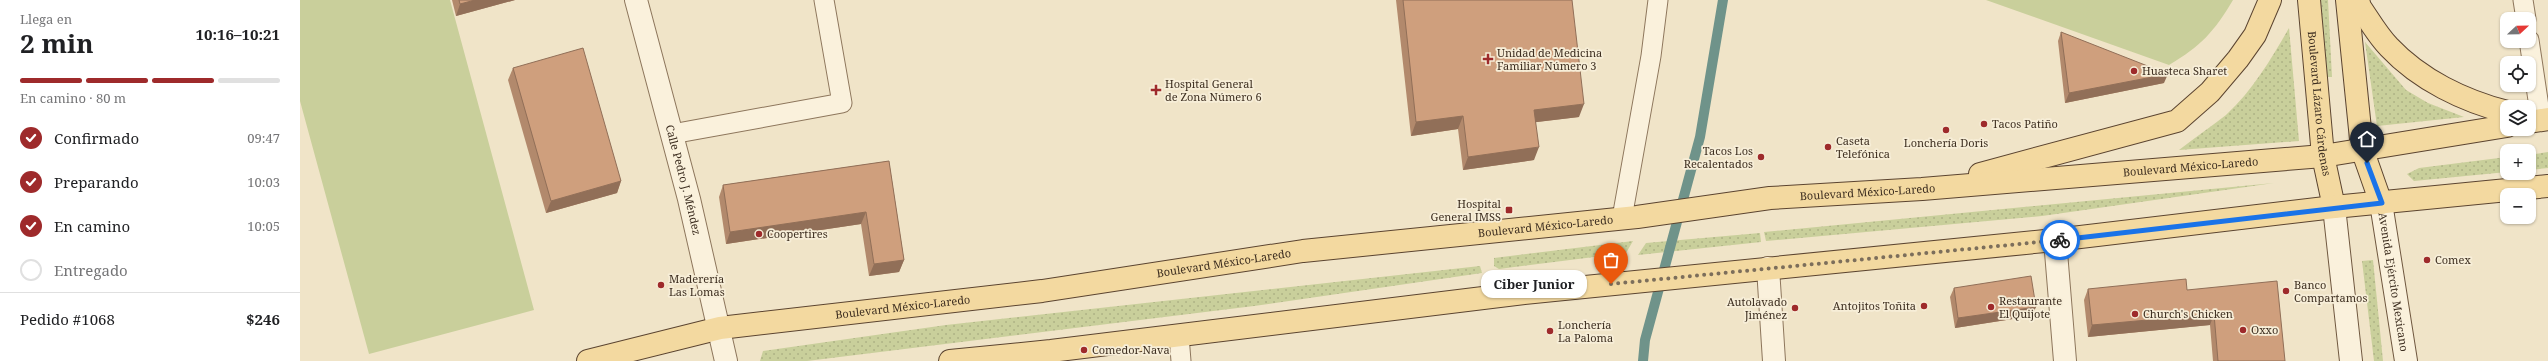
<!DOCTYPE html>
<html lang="es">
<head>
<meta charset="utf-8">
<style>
  :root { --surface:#fff; --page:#f2f2f2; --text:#202124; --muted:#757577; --line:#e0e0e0; --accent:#9e2a2b }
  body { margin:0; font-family:"Noto Serif",serif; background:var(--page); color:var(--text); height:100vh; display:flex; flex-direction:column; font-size:15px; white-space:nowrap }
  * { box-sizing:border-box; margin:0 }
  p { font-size:13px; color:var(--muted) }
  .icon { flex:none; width:22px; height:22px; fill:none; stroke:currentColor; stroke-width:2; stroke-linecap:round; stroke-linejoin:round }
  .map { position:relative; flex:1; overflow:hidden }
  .details { display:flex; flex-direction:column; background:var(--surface); width:300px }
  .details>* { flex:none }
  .needle { width:26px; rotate:68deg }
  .tools { position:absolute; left:2200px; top:12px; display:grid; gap:8px }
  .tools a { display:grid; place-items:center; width:36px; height:36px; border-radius:8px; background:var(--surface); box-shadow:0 1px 3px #0004; font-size:20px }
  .pin { position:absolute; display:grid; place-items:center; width:34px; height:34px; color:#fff; margin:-41px -17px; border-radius:50% 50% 50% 0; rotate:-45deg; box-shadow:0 0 4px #0007 }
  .pin .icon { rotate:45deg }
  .courier { position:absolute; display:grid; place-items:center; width:40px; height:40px; margin:-20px; border:3px solid #1a73e8; border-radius:50%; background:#fff; color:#222; box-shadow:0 1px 5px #0007 }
  .bubble { position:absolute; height:28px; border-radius:12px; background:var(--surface); box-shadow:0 1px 3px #0004; font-size:13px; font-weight:700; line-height:28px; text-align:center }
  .headline em { font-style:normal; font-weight:700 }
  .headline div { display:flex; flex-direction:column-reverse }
  .headline { display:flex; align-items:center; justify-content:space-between; height:68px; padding:0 20px }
  h1 { font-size:26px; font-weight:700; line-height:30px }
  .bar { display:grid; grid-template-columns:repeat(4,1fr); gap:6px 4px; align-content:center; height:48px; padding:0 20px }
  .bar i { height:5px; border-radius:3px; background:var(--line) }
  .bar .active { background:var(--accent) }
  .bar p { grid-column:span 4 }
  .line { display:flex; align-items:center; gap:10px; padding:0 20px; border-top:1px solid var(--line) }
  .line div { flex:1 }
  ol { padding:0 20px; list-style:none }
  li { display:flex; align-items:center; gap:12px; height:44px }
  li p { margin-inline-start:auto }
  li .icon { padding:4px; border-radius:50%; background:var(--accent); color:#fff; stroke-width:4 }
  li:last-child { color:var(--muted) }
  li i { width:22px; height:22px; border:2px solid var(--line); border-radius:50% }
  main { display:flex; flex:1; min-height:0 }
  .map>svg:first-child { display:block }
  .green { fill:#c9cf9b }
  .garden { fill:url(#garden-dots) }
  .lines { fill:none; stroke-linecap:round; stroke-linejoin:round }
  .stream { stroke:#6f938a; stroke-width:10 }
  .service-casing { stroke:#8d765c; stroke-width:21 }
  .minor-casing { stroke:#8d765c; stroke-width:24 }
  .secondary-casing { stroke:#6f573f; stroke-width:24 }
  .primary-casing { stroke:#5b4430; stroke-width:24 }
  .service { stroke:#faf1dc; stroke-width:19 }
  .minor { stroke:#faf1dc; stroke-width:22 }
  .secondary { stroke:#faf1dc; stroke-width:22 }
  .primary { stroke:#f3d9a0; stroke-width:22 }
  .wall { fill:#b2896c }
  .shaded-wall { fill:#916f58 }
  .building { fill:#cf9f7d; stroke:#916f58 }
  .done { stroke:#7c6e5b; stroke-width:4; stroke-dasharray:0 7.2 }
  .route { stroke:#1a73e8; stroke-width:5 }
  .poi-dot { fill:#9e2a2b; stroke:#f7eed8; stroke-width:1.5 }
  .labels { text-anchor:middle; stroke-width:3.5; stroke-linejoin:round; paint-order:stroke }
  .poi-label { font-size:11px; fill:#3d2e20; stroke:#f7eed8; text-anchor:start }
  .street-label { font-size:11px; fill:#3d2e20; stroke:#f7eed8 }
</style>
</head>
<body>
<main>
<section class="details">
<div class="headline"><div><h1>2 min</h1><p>Llega en</p></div><em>10:16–10:21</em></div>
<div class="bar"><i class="active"></i><i class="active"></i><i class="active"></i><i></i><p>En camino · 80 m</p></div>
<ol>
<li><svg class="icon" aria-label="check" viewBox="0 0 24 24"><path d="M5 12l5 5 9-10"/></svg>Confirmado<p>09:47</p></li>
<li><svg class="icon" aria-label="check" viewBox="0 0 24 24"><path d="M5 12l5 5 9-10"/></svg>Preparando<p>10:03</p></li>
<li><svg class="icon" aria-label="check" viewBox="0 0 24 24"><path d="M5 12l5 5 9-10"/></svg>En camino<p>10:05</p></li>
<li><i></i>Entregado</li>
</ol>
<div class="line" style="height:52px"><div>Pedido #1068</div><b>$246</b></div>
</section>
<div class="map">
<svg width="2248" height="361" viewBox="0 0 2248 361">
  <defs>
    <pattern id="garden-dots" width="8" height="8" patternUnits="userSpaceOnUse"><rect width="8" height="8" fill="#c9cf9b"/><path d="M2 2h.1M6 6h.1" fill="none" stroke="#aeb285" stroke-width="1.8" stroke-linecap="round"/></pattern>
  </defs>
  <rect width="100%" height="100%" fill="#f0e4c8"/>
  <path class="green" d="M0 0H150L234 310 69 354 0 101Z
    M1686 0H1933C1914 32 1901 46 1869 65Z"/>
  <path class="garden" d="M2021 0H2028L2032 77H2024Z
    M1989 28 1999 141 1879 150C1894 138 1911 127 1926 115 1953 90 1971 59 1989 28Z
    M2065 42 2106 90 2128 103 2164 117 2077 126Z
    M2248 152V168L2229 170V155Z
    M2207 157V172L2114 181 2107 174 2119 168Z
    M1974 183 1742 216 1466 241 1464 232Z
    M1460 233 1461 242 1338 255 1346 243Z
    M1333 241 1326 253 1199 269 1194 266V258Z
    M2073 260 2083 361H2074L2062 261Z
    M1180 266 1182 273 954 306 507 361H460L463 351 646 325Z"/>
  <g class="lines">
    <path class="stream" d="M1343 361 1345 340 1400 137 1423 0"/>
    <g class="service-casing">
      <path id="service" d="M2223 0 2226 19
        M2229 40 2241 120
        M372 134 542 103 524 0
        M1322 218 1351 56 1358 0
        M879 336 881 361"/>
    </g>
    <g class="minor-casing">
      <g id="minor">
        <path id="s1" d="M336 0 389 199 426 361"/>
        <path d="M1755 240 1765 361"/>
        <path d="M1468 268 1474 361"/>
      </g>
    </g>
    <g class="secondary-casing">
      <g id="secondary">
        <path id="s2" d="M2081 203 2106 361"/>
        <path d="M2034 207 2051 361"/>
      </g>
    </g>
    <g class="primary-casing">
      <g id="primary">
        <path id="s3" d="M2009 0 2023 156 2034 207"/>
        <path d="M2047 0 2062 149 2081 203"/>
        <path d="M2058 0 2060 7C2069 20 2078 36 2089 47 2120 80 2164 101 2207 112"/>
        <path d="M2229 122 2248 119"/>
        <path d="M1680 174 1877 121 1910 92 1938 59 1955 35 1970 0"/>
        <path id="s4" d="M288 361 420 328 742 291 1003 251 1337 217 1470 198 1622 189 2023 156 2207 126"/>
        <path d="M650 361 751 351 1224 293 1755 240 2034 207 2248 186"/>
      </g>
    </g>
    <use href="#service" class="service"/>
    <use href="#minor" class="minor"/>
    <use href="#secondary" class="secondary"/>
    <use href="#primary" class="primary"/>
  </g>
  <path class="wall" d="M152 0H215L156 16Z
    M1096 0H1272L1279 117 1236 122 1234 160 1163 170 1158 129 1111 136Z
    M1761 32 1864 83 1765 103 1758 41Z
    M213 68 321 181 317 193 246 213 208 80Z
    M589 161 604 260 599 272 569 276 561 224 426 244 419 197 423 185Z
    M1654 288 1732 316 1655 328 1650 297Z
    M1788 289 1887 290 1985 361H1913L1910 325 1788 337 1784 300Z"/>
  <path class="shaded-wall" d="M175 0H215L156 16 160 4Z
    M1868 74 1864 83 1765 103 1769 93Z
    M1284 104 1279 117 1229 123 1234 110Z
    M1163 116 1158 129 1111 136 1116 122Z
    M1239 147 1234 160 1163 170 1168 157Z
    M321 181 317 193 246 213 251 201Z
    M566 212 561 224 426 244 430 232Z
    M604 260 599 272 569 276 574 264Z
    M1736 307 1732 316 1655 328 1658 318Z
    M1914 314 1910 325 1788 337 1792 325Z"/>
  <path class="building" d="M159 0H175L160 4Z
    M1103 0H1272L1284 104 1234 110 1239 147 1168 157 1163 116 1116 122Z
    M1761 32 1868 74 1769 93Z
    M283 48 321 181 251 201 213 68Z
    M589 161 604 260 574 264 566 212 430 232 423 185Z
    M1731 276 1736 307 1658 318 1654 288Z
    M1886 279 1887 290 1977 281 1985 361H1918L1914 314 1792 325 1788 289Z"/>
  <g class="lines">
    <path class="done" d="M1311 284 1760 240"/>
    <path class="route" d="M1760 240 2082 203 2067 163"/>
  </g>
  <g class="poi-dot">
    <path d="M1186 53h4v4h4v4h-4v4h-4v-4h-4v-4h4z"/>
    <circle cx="1834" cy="71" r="4"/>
    <path d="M854 84h4v4h4v4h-4v4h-4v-4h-4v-4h4z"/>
    <circle cx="1684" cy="124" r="4"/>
    <circle cx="1646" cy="130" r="4"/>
    <circle cx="1528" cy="147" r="4"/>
    <circle cx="1461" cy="157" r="4"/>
    <rect x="1205" y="206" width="8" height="8" rx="2"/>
    <circle cx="459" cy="234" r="4"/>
    <circle cx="2127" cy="260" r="4"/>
    <circle cx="361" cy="285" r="4"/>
    <circle cx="1986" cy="291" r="4"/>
    <circle cx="1624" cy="306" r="4"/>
    <circle cx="1691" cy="307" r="4"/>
    <circle cx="1495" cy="308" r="4"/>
    <circle cx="1835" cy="314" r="4"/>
    <circle cx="1943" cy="330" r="4"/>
    <circle cx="1250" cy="331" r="4"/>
    <circle cx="784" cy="350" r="4"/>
  </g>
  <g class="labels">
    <g class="poi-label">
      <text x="1197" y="57">Unidad de Medicina<tspan x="1197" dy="13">Familiar Número 3</tspan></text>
      <text x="1842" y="75">Huasteca Sharet</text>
      <text x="865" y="88">Hospital General<tspan x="865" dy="13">de Zona Número 6</tspan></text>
      <text x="1692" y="128">Tacos Patiño</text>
      <text x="1536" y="145">Caseta<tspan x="1536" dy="13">Telefónica</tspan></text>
      <text x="1646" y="147" text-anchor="middle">Lonchería Doris</text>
      <text x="1453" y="155" text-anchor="end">Tacos Los<tspan x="1453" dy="13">Recalentados</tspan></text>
      <text x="1201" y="208" text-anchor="end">Hospital<tspan x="1201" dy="13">General IMSS</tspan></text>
      <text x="467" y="238">Coopertires</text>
      <text x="2135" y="264">Comex</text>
      <text x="369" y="283">Maderería<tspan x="369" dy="13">Las Lomas</tspan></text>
      <text x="1994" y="289">Banco<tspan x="1994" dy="13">Compartamos</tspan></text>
      <text x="1699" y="305">Restaurante<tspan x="1699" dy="13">El Quijote</tspan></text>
      <text x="1487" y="306" text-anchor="end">Autolavado<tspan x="1487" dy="13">Jiménez</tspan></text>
      <text x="1616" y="310" text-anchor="end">Antojitos Toñita</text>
      <text x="1843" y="318">Church's Chicken</text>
      <text x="1258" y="329">Lonchería<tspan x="1258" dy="13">La Paloma</tspan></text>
      <text x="1951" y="334">Oxxo</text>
      <text x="792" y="354">Comedor Nava</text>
    </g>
    <g class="street-label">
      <text dy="4" stroke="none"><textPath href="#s3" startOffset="104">Boulevard Lázaro Cárdenas</textPath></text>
      <text dy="4" stroke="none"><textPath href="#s4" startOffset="1616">Boulevard México-Laredo</textPath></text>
      <text dy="4" stroke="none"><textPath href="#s1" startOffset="186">Calle Pedro J. Méndez</textPath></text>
      <text dy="4" stroke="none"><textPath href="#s4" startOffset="1292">Boulevard México-Laredo</textPath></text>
      <text dy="4" stroke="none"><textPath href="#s4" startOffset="968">Boulevard México-Laredo</textPath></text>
      <text dy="4" stroke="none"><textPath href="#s4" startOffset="644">Boulevard México-Laredo</textPath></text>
      <text dy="4" stroke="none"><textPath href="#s2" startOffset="80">Avenida Ejército Mexicano</textPath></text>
      <text dy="4" stroke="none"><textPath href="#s4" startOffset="320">Boulevard México-Laredo</textPath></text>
    </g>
  </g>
</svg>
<div class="tools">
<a><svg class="needle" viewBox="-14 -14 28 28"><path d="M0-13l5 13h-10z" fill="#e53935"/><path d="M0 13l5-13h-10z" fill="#757577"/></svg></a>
<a><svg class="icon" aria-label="locate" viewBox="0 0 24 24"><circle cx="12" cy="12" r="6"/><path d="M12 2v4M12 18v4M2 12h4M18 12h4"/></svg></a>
<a><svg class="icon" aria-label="layers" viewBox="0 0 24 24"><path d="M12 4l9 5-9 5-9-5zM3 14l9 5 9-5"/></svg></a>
<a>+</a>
<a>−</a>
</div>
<div class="pin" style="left:1311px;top:284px;background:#ea580c"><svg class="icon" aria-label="bag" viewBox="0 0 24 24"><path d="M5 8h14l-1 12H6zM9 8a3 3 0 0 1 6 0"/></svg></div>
<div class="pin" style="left:2067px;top:163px;background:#1f2937"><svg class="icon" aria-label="home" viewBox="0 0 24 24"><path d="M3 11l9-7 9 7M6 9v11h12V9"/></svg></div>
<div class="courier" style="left:1760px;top:240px"><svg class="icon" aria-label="bike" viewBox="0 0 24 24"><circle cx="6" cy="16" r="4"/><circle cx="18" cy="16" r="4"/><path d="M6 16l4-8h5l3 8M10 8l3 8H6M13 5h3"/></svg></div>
<div class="bubble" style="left:1181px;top:270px;width:106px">Ciber Junior</div>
</div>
</main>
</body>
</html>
